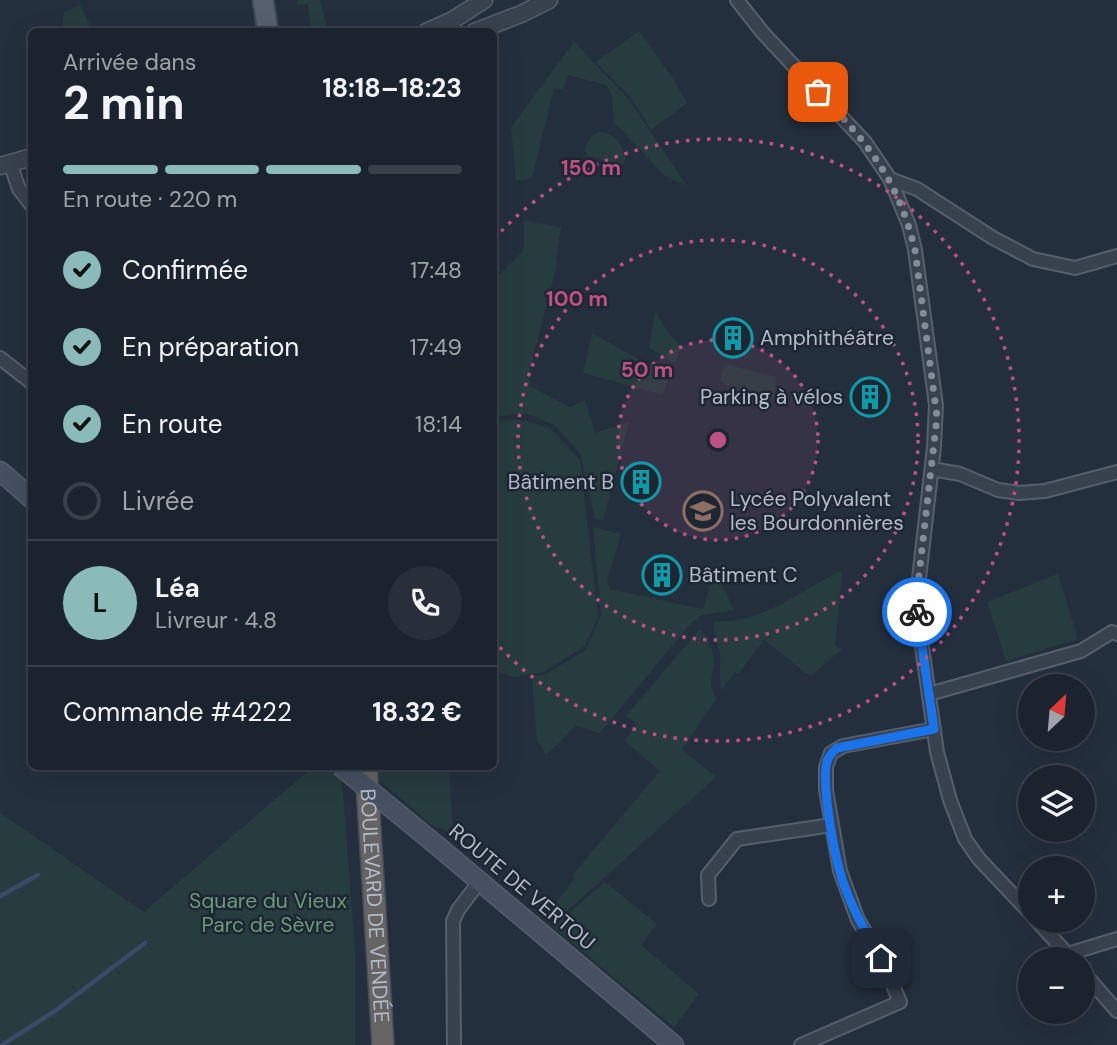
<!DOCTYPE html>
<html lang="fr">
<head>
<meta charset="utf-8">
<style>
  :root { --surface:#1b232e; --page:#282f3a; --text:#f1f3f6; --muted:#a0a4aa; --line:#39404a; --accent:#8bbbb9 }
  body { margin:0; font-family:"DM Sans",sans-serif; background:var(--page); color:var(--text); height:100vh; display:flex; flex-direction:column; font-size:26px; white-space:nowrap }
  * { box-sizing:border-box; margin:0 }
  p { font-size:23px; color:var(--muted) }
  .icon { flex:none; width:38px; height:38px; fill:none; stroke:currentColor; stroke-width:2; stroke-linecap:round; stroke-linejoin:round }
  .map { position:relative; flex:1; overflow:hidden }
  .sheet { position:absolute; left:28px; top:28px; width:469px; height:742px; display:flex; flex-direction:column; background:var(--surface); border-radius:10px; box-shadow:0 7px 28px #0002,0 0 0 2px var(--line) }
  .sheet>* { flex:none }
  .needle { width:46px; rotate:26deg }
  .fabs { position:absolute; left:1018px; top:674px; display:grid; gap:14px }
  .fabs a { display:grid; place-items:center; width:77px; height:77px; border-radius:50%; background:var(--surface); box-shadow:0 7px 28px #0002,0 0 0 2px var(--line); font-size:35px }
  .pin { position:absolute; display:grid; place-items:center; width:60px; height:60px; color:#fff; margin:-30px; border-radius:14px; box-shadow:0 4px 10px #0006 }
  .courier { position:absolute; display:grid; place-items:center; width:70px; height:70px; margin:-35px; border:5px solid #1a73e8; border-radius:50%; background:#fff; color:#222; box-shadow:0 2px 9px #0007 }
  .overview em { font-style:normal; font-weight:700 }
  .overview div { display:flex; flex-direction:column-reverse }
  .overview { display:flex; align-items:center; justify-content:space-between; height:119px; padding:0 35px }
  h1 { font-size:46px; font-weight:700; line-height:52px }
  .bar { display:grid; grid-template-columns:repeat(4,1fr); gap:10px 7px; align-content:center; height:84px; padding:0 35px }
  .bar i { height:9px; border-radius:5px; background:var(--line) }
  .bar .on { background:var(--accent) }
  .bar p { grid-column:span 4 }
  .line { display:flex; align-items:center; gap:18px; padding:0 35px; border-top:2px solid var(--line) }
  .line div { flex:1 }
  .round { display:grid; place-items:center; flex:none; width:74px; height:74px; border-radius:37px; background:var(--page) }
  ol { padding:0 35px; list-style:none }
  li { display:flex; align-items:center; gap:21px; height:77px }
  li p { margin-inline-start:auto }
  li .icon { padding:7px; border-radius:50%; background:var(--accent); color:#111; stroke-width:4 }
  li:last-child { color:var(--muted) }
  li i { width:38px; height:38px; border:4px solid var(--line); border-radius:50% }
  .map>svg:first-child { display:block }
  .green { fill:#263c3f }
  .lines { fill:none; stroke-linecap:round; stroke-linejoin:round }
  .stream { stroke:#394c67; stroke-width:4.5 }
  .minor-casing { stroke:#565f6c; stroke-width:16 }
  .tertiary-casing { stroke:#565f6c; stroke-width:19 }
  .secondary-casing { stroke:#565f6c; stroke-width:21 }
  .primary-casing { stroke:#414a57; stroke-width:23 }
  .trunk-casing { stroke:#434c59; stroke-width:24 }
  .minor { stroke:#38414e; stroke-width:12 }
  .tertiary { stroke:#38414e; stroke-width:16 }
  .secondary { stroke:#465061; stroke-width:18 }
  .primary { stroke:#56606e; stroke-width:19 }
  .trunk { stroke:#656462; stroke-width:21 }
  .secondary-bridge-casing { stroke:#565f6c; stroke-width:21; stroke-linecap:butt }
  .secondary-bridge { stroke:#465061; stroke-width:18 }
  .done { stroke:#828b98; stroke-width:7; stroke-dasharray:0 12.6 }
  .route { stroke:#1a73e8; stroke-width:9 }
  .ring { fill:none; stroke:#bd5182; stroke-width:3.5; stroke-dasharray:3.5 7 }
  .labels { text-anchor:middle; stroke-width:5; stroke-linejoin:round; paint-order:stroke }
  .poi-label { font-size:21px; fill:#b4bcc9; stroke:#1d2633; text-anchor:start }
  .street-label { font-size:21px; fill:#b4bcc9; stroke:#1d2633 }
  .park-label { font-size:21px; fill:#6b9a76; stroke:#1d2633 }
  .centre { fill:#bd5182; stroke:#1d2633; stroke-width:3.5 }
  .ring-label { font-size:21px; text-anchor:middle; font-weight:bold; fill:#bd5182; stroke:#1d2633; stroke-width:5; stroke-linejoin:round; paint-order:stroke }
</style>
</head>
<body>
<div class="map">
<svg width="1117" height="1045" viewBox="0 0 1117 1045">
  <rect width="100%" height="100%" fill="#242f3e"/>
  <path class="green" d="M297 0H320L328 31H311L308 4 298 5Z
    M80 5 93 31H62L64 13Z
    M639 31 674 80 687 103 651 130 632 99 596 62Z
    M574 42 630 101 687 186 664 175 614 122 612 96 606 85 568 75 563 90 554 88 532 178 516 181 511 127Z
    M600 132C613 132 624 146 626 159L622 165 588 156 585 151C587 140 590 136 600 132Z
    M524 221 561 227 556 260 558 261 529 372 530 386 570 407 585 400 595 433 629 422 603 520 595 519 580 453 554 425 526 413 494 417V280L524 250Z
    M655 312 670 335 681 346 675 363 649 348Z
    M592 333 669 376 663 395 583 373Z
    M725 364 776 377 775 396 771 400 742 394 720 381Z
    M513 419 549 427 580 460 598 617 585 646 544 672 514 677 494 671V422Z
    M593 527 621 534 607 581 610 589 703 609 715 570 734 610 702 615 692 622 600 733 576 726 546 755 537 741 532 677 546 674 586 650 601 615Z
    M839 571 842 572 835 646 842 649 813 674 806 673 764 640 738 674 735 672 722 690C718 678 721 667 720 655 719 642 711 634 715 621 758 625 802 591 839 571Z
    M1058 574 1078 639 1006 661 987 602Z
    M700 629C706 638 714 649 714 660 714 675 706 685 717 698L682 750 716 777 557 920 549 911 575 879 572 876 660 771 625 741 637 724 626 716Z
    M314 766 326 767 342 779 355 952V1045H0V813L144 912Z
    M377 767H448L454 838 446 830 433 826 378 779Z
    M605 882 657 924 641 945 699 994 674 1027 553 927Z"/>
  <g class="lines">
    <path class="stream" d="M0 896 38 875
      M2 1045 55 1011 145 943"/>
    <g class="minor-casing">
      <path id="minor" d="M737 0 763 33 865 142 890 179 909 225 915 250 936 405 934 447 916 605 937 752 950 800 965 839 979 859 1031 914
        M10 163 19 189 32 206
        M890 179 917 189 993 238 1033 259 1075 268 1117 256
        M0 358 32 383
        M932 469 960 474 998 490 1019 493 1045 491 1117 472
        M929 694 1081 651 1112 632 1117 634
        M709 899 708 875 737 839 832 825
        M1036 920 1072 959
        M1068 954 1117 939
        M1083 972 1117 1011
        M454 1045 453 921 458 910 480 881
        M801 1045 900 1002 881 958 858 920 840 871 826 790V767L831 753 843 746 934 729"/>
    </g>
    <g class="tertiary-casing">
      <path id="tertiary" d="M426 32 453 20 484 0
        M474 32 521 14 549 0
        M0 166 32 157"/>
    </g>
    <g class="secondary-casing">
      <path id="secondary" d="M0 471 32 499
        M440 848 674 1045"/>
    </g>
    <g class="primary-casing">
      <path id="primary" d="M263 0 268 32"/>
    </g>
    <g class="trunk-casing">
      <g id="trunk">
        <path id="s1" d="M366 766 383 1045"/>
      </g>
    </g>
    <use href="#minor" class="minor"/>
    <use href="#tertiary" class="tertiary"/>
    <use href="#secondary" class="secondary"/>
    <use href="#primary" class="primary"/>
    <use href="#trunk" class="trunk"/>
    <g class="secondary-bridge-casing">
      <path id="secondary-bridge" d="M340 766 440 848"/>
    </g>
    <use href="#secondary-bridge" class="secondary-bridge"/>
  </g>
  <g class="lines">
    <path class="done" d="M818 92C868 143 898 179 915 250L937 417 917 593V612"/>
    <path class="route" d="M881 958C868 936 855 914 846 890 835 863 823 795 826 766 827 758 831 753 837 748L934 729 917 612"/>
  </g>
  <circle cx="718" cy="440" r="100" fill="#bd5182" fill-opacity=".12"/>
  <g class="ring">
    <circle cx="718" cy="440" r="100"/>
    <circle cx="718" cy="440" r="200"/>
    <path d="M494 239A301 301 0 1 1 494 641"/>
  </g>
  <defs>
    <g id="building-ring" transform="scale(2.0125)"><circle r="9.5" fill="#1d2633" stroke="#0f9aa8" stroke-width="1.5"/><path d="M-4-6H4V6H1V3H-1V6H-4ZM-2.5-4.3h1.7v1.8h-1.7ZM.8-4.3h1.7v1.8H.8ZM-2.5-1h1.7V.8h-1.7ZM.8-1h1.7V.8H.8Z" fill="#0f9aa8"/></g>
    <g id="school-ring" transform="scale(2.0125)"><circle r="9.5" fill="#1d2633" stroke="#8d6e63" stroke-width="1.5"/><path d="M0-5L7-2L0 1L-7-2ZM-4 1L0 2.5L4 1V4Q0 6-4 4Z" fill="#8d6e63"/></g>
  </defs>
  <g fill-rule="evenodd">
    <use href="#building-ring" x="733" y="338"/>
    <use href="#building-ring" x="870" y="397"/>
    <use href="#building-ring" x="641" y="482"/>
    <use href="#school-ring" x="703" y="511"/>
    <use href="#building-ring" x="662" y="575"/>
  </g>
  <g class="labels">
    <g class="poi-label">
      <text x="760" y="345">Amphithéâtre</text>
      <text x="843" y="404" text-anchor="end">Parking à vélos</text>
      <text x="614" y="489" text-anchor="end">Bâtiment B</text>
      <text x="730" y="506">Lycée Polyvalent<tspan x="730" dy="24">les Bourdonnières</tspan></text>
      <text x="689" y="582">Bâtiment C</text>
    </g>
    <g class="street-label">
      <text transform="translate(522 887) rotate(40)" y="7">ROUTE DE VERTOU</text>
      <text dy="7" stroke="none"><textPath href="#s1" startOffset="140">BOULEVARD DE VENDÉE</textPath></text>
    </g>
    <g class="park-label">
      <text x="268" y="908">Square du Vieux<tspan x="268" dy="24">Parc de Sèvre</tspan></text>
    </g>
  </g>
  <circle cx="718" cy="440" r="10" class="centre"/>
  <g class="ring-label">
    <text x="591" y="175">150 m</text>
    <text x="577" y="306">100 m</text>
    <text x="647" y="377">50 m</text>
  </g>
</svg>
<div class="fabs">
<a><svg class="needle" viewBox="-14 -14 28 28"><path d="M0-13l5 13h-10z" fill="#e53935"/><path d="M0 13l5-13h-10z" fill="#a0a4aa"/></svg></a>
<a><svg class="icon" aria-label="layers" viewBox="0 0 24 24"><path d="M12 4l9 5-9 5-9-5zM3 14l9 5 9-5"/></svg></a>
<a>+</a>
<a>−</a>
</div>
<div class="pin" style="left:818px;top:92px;background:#ea580c"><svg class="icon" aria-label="bag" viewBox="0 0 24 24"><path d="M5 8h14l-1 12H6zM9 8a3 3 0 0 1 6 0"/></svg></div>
<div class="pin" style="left:881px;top:958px;background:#1f2937"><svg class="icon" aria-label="home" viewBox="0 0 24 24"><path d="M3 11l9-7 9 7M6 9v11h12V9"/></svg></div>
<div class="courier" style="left:917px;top:612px"><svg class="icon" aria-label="bike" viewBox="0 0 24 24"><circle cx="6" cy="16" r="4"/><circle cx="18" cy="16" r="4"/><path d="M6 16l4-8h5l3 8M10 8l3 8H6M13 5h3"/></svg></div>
<section class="sheet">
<div class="overview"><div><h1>2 min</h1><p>Arrivée dans</p></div><em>18:18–18:23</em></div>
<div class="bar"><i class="on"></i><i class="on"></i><i class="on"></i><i></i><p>En route · 220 m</p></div>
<ol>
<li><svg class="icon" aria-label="check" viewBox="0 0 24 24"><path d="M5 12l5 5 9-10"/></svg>Confirmée<p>17:48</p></li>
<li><svg class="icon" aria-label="check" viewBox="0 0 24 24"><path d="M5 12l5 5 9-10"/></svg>En préparation<p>17:49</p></li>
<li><svg class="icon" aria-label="check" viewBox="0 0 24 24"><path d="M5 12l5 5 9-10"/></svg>En route<p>18:14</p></li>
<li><i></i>Livrée</li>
</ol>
<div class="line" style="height:126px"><b class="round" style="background:var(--accent);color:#111">L</b><div><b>Léa</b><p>Livreur · 4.8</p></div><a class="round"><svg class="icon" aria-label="phone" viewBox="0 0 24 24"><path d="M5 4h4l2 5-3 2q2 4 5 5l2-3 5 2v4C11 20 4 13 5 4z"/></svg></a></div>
<div class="line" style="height:91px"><div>Commande #4222</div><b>18.32 €</b></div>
</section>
</div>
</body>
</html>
